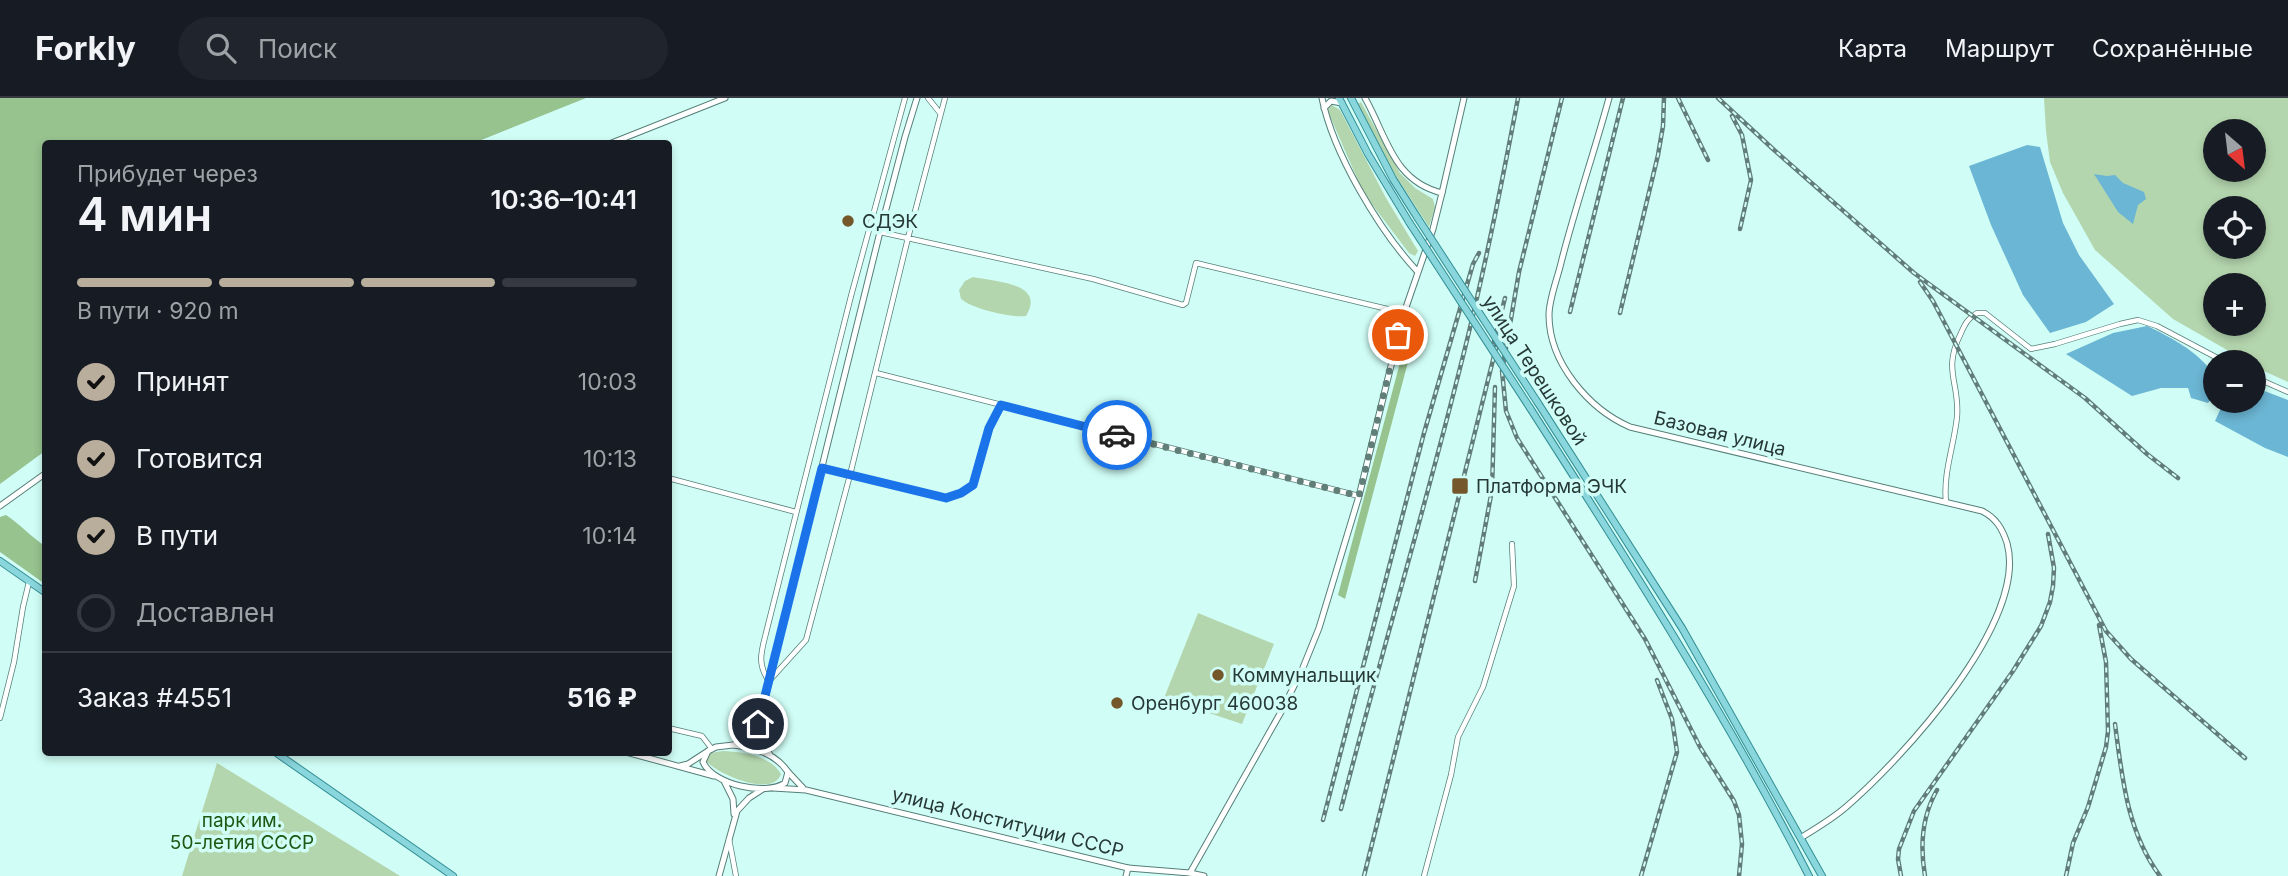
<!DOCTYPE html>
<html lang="ru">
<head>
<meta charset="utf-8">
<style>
  :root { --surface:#171b24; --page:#20242c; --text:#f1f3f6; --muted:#9ea1a6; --line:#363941; --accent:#b9ad9b }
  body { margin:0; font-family:Inter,sans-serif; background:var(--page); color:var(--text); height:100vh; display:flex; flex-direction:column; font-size:26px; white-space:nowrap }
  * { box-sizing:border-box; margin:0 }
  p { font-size:23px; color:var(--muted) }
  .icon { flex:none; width:38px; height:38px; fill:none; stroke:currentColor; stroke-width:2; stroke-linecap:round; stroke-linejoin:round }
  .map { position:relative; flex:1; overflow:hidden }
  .drawer { position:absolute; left:42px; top:42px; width:630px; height:616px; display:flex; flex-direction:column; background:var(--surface); border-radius:7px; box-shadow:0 4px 10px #0003 }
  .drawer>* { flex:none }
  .needle { width:46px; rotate:152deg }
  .tools { position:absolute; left:2203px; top:21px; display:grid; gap:14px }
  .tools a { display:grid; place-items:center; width:63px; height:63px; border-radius:50%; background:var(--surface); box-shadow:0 4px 10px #0003; font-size:35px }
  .pin { position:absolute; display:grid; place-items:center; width:60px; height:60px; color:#fff; margin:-30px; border:4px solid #fff; border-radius:50%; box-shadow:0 2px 7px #0007 }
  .courier { position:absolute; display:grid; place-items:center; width:70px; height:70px; margin:-35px; border:5px solid #1a73e8; border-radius:50%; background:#fff; color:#222; box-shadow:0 2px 9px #0007 }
  .headline em { font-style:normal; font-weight:600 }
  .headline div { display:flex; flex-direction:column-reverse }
  .headline { display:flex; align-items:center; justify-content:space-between; height:119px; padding:0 35px }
  h1 { font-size:46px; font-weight:600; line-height:52px }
  .bar { display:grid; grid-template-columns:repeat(4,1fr); gap:10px 7px; align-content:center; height:84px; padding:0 35px }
  .bar i { height:9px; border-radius:5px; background:var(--line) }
  .bar .active { background:var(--accent) }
  .bar p { grid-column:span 4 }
  .line { display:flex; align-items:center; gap:18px; padding:0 35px; border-top:2px solid var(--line) }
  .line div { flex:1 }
  ol { padding:0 35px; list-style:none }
  li { display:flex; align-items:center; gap:21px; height:77px }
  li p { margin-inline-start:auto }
  li .icon { padding:7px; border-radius:50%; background:var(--accent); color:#111; stroke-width:4 }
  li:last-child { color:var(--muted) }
  li i { width:38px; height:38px; border:4px solid var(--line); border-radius:50% }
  header { display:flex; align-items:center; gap:42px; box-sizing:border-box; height:98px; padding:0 35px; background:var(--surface); border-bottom:2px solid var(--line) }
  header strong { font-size:33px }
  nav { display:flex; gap:38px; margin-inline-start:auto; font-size:24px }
  .search { width:490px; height:63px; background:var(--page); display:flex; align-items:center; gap:18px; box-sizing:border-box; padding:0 24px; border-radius:38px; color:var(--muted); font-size:26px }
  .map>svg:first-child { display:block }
  .green { fill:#b4d6ae; fill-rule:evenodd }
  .forest { fill:#97c38f }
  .water { fill:#6bb6d4 }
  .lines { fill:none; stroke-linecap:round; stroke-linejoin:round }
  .minor-casing { stroke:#557f78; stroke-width:6 }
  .tertiary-casing { stroke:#557f78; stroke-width:7 }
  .secondary-casing { stroke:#557f78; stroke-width:7 }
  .primary-casing { stroke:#338e94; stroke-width:8 }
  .minor { stroke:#fff; stroke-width:4.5 }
  .tertiary { stroke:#fff; stroke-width:5 }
  .secondary { stroke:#fff; stroke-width:5 }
  .primary { stroke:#89d6dd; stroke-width:6 }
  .rail-casing { stroke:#627d79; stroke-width:4.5 }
  .rail { stroke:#d0fef6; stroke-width:2; stroke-dasharray:5; stroke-linecap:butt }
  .primary-bridge-casing { stroke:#338e94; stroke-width:8; stroke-linecap:butt }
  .primary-bridge { stroke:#89d6dd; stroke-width:6 }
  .done { stroke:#627e79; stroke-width:7; stroke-dasharray:0 12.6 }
  .route { stroke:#1a73e8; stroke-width:9 }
  .poi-dot { fill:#74582b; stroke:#d0fef6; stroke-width:2.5 }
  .labels { text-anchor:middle; stroke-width:7; stroke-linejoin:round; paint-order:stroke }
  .poi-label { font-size:19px; fill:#273936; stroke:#d0fef6; text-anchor:start }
  .street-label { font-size:19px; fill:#273936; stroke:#d0fef6 }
  .park-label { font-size:19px; fill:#1d5813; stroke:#d0fef6 }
</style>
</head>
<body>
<header>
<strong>Forkly</strong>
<div class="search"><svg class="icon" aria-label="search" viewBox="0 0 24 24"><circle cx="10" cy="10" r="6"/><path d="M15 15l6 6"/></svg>Поиск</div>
<nav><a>Карта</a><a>Маршрут</a><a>Сохранённые</a></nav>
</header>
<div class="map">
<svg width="2288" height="778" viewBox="0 0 2288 778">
  <rect width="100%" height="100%" fill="#d0fef6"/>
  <path class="green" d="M2044 0H2288V284L2255 269 2254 264H2248L2173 221 2095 152 2063 95 2050 64 2046 33ZM2216 33H2254V72H2216ZM2216 110H2254V149H2216ZM2216 187H2254V226H2216Z
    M1361 4 1400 75 1415 90 1433 101 1435 109 1429 129 1385 61 1357 6Z
    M1332 7 1340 12 1386 100 1418 153 1415 158 1409 155 1371 105 1360 87 1329 16 1328 11Z
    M973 179C997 184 1046 185 1026 218 1011 220 973 211 961 201L959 192 965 183Z
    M1198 515 1274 546 1242 626 1164 600Z
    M723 653C743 654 770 657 781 676 773 700 720 677 707 664L706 659 710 655Z
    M217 665 400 778H182Z"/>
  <path class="forest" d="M0 0H586L474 45 46 46 45 353 0 386Z
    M1405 246 1412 249 1345 501 1338 497Z
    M6 417C21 427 30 438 45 448V486L0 454V419Z"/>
  <path class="water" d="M2027 47 2040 49 2063 125 2079 157 2114 206 2086 224 2050 235 2023 197 1991 127 1969 68Z
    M2094 76 2107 78 2115 77 2123 85 2144 94 2146 101 2138 107 2133 126 2118 114Z
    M2147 228C2167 237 2227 267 2215 297 2214 300 2210 302 2208 305L2191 300 2188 290H2161L2132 298 2066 256 2113 235Z
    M2254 289 2288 302V359L2265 350 2215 323 2224 303H2254Z"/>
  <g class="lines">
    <g class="minor-casing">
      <path id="minor" d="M905 0 851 198 767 531C762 552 756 565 769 583L806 542 850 377 908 140 945 0
        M928 0 940 15
        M880 134 1093 181 1183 207 1186 205 1196 165 1404 215
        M876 275 1359 398
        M2254 279 2288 294
        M822 370 946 400 961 395 973 387 989 330 1001 307
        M668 380 796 414
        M1946 404C1943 375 1954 348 1957 319 1960 284 1942 273 1961 235 1965 226 1968 220 1977 215H1985L2031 251 2055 246 2120 226 2138 222 2157 228 2225 264
        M0 620 14 564 23 509 29 484
        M668 630 702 638 712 651
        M729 741 736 778
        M1424 778 1451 677 1458 639 1483 589 1514 488 1512 446"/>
    </g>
    <g class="tertiary-casing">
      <path id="tertiary" d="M1609 0C1594 55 1575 110 1561 165 1557 182 1549 201 1549 217 1549 265 1589 311 1630 329L1982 413C1996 420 2002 430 2007 445 2029 523 1901 662 1846 709 1832 721 1817 730 1802 739
        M1442 95 1464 0
        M626 654 714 678
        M680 668 688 666 708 653
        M788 674 803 690
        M773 690 806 692 1128 770
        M1190 775 1204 778"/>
    </g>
    <g class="secondary-casing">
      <path id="secondary" d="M1322 0C1333 55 1379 132 1417 173
        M1324 10 1331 3 1342 5
        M609 46 725 0
        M0 408 46 375
        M735 646 747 640 758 625
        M733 647C754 649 776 656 788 674L785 685C766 698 713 687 703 664L708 653 716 649Z
        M770 657C755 633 763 610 769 583L880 134 905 39 917 0
        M724 683 733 701 734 716
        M719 778 737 713 749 700 763 691
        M1126 778 1128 770 1190 775 1281 614 1302 572 1319 530 1359 398 1404 215 1433 131 1442 95C1393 83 1387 39 1365 0"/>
    </g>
    <g class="primary-casing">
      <path id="primary" d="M1339 0 1368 56 1409 124
        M1351 0 1393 81 1417 119
        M1538 305 1682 530 1822 778
        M1530 310C1628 463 1726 616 1809 778
        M0 463 46 495
        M275 654 453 778"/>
    </g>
    <use href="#minor" class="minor"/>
    <use href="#tertiary" class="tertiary"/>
    <use href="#secondary" class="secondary"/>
    <use href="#primary" class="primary"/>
    <g class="rail-casing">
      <path id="rail" d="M1562 0 1519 174 1502 273 1506 313 1517 340 1645 541 1700 649 1734 703 1739 717 1742 746 1739 778
        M1678 0 1708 62
        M1718 0 1773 51 1914 175 2085 300 2147 356 2178 380
        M1732 18 1742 37 1751 82 1740 131
        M1920 184 1933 203 2106 533 2131 561 2245 660
        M1570 214 1623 0
        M1620 215 1658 57 1663 28 1664 0
        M1492 251 1505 200
        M1475 483 1492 392 1495 289
        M2115 626C2122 679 2127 734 2160 778
        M1341 711C1379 563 1423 418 1460 270 1483 181 1501 90 1518 0
        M1323 722 1424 335 1473 166 1479 155
        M1364 778 1498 242
        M1641 778 1677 654 1672 621 1657 582
        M1901 778 1898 761 1899 751 1914 713 2013 573 2041 528 2050 504 2053 488 2054 470 2048 436
        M1925 778C1920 749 1922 718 1937 692
        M2066 778 2073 745 2088 709 2106 649 2108 633 2106 564 2099 527"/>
    </g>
    <use href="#rail" class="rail"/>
    <g class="primary-bridge-casing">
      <path id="primary-bridge" d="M1417 119 1538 305
        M1409 124 1530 310"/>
    </g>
    <use href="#primary-bridge" class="primary-bridge"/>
  </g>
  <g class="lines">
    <path class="done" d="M1117 337 1359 398 1398 237"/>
    <path class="route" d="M758 626 822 370 946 400 961 395 973 387 989 330 1001 307 1117 337"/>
  </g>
  <g class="poi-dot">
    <circle cx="848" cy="123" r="7"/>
    <rect x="1451" y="379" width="18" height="18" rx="3.5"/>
    <circle cx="1218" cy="577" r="7"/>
    <circle cx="1117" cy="605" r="7"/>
  </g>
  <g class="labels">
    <g class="poi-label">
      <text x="862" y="130">СДЭК</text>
      <text x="1476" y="395">Платформа ЭЧК</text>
      <text x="1232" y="584">Коммунальщик</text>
      <text x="1131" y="612">Оренбург 460038</text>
    </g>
    <g class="street-label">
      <text transform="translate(1535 272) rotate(57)" y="7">улица Терешковой</text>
      <text transform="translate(1720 335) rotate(14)" y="7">Базовая улица</text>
      <text transform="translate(1008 724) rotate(14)" y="7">улица Конституции СССР</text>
    </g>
    <g class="park-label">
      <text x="242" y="729">парк им.<tspan x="242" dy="22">50-летия СССР</tspan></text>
    </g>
  </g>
</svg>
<div class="tools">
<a><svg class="needle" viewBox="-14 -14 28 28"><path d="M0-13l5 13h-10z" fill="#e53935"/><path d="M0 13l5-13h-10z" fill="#9ea1a6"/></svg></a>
<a><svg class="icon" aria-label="locate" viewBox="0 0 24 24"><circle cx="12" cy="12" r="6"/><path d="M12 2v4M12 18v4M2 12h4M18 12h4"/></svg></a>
<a>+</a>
<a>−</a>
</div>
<div class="pin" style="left:1398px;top:237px;background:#ea580c"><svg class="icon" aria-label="bag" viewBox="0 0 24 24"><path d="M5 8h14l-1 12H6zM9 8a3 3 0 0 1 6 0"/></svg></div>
<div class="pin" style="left:758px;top:626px;background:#1f2937"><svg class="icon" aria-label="home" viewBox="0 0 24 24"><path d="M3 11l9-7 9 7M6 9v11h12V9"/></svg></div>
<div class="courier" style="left:1117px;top:337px"><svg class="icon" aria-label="car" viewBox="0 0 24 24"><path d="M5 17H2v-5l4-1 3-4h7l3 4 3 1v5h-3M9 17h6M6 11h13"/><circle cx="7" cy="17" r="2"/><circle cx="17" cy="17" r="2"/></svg></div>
<section class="drawer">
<div class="headline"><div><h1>4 мин</h1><p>Прибудет через</p></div><em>10:36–10:41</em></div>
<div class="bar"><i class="active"></i><i class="active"></i><i class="active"></i><i></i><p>В пути · 920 m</p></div>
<ol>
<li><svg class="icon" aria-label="check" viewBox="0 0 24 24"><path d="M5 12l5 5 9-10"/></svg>Принят<p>10:03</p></li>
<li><svg class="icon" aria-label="check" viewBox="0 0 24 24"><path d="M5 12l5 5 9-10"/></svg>Готовится<p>10:13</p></li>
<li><svg class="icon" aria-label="check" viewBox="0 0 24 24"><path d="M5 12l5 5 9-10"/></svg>В пути<p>10:14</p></li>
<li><i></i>Доставлен</li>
</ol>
<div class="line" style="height:91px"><div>Заказ #4551</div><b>516 ₽</b></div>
</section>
</div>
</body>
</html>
